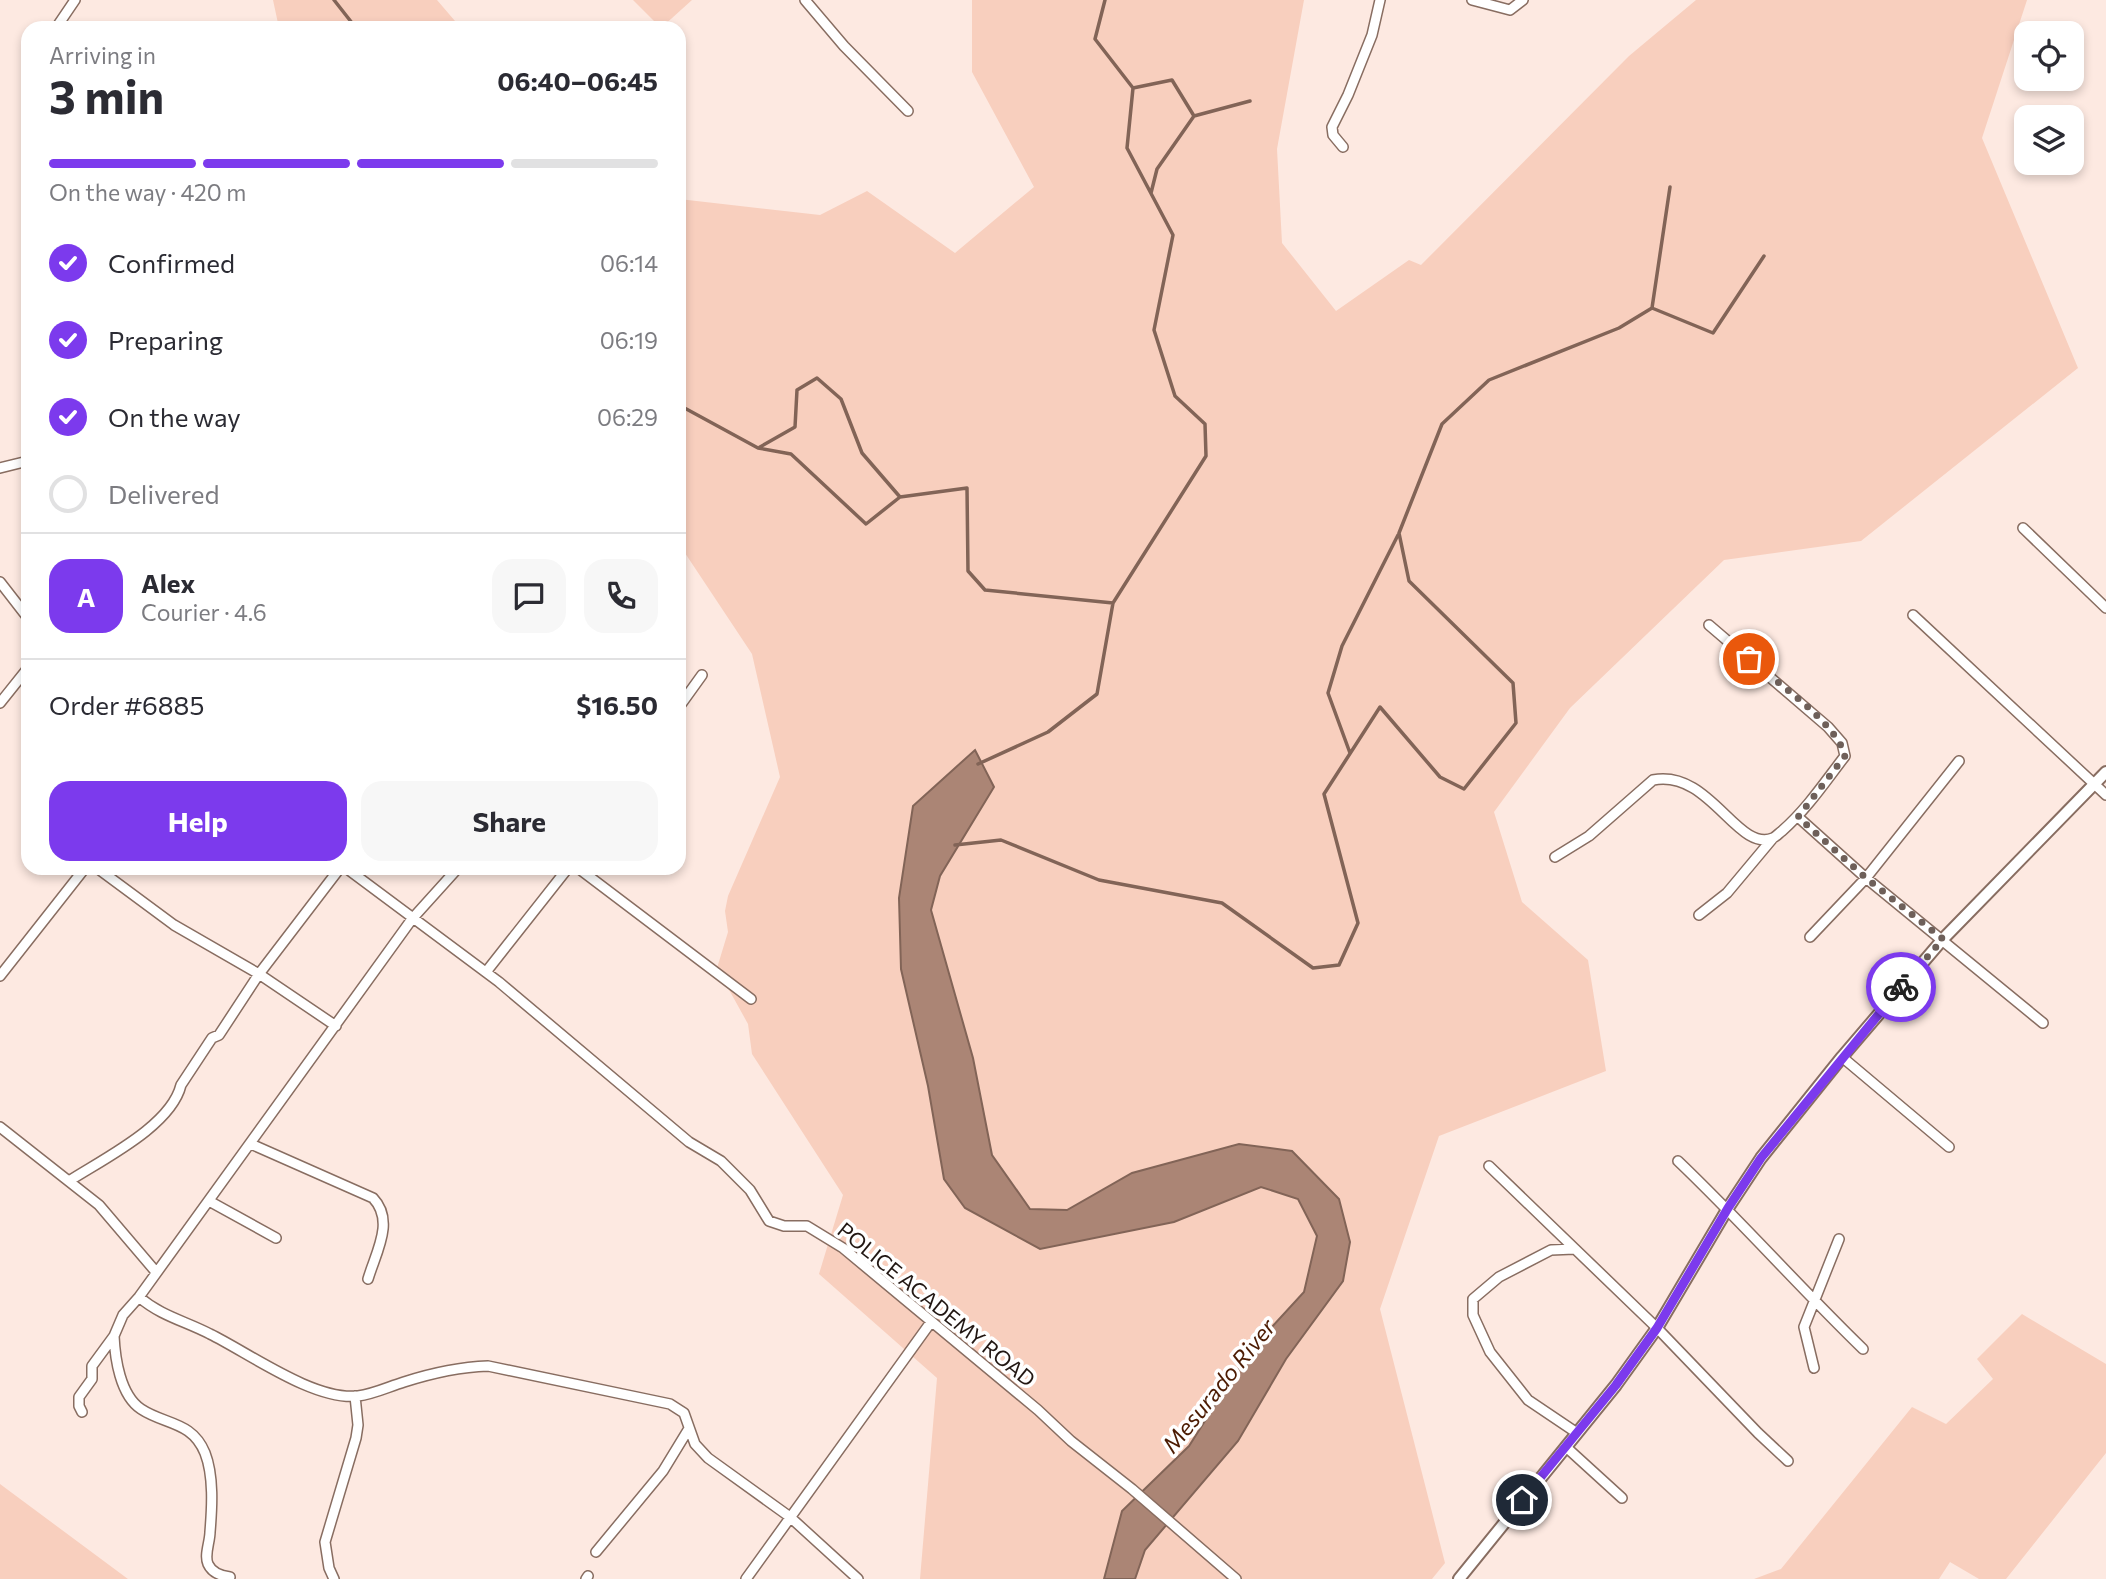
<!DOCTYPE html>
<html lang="en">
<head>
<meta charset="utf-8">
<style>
  :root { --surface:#fff; --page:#f7f7f7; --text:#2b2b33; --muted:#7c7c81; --line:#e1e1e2; --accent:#7c3aed }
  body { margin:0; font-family:Commissioner,sans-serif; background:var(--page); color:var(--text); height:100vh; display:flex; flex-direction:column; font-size:26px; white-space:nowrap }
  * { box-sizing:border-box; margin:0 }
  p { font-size:23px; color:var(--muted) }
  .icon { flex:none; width:38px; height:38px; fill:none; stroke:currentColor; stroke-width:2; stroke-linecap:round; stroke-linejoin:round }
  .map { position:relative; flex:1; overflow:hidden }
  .drawer { position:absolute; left:21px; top:21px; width:665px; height:854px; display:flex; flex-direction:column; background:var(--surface); border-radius:21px; box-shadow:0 4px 10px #0003 }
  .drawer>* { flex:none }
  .buttons { position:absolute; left:2014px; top:21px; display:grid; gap:14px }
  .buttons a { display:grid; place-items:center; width:70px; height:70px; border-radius:14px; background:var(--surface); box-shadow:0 4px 10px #0003; font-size:35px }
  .pin { position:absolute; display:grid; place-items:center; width:60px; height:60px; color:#fff; margin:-30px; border:4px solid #fff; border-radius:50%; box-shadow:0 2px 7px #0007 }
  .courier { position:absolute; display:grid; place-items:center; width:70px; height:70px; margin:-35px; border:5px solid #7c3aed; border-radius:50%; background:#fff; color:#222; box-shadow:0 2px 9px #0007 }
  .head em { font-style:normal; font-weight:700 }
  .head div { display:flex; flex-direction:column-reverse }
  .head { display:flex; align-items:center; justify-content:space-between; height:119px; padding:0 28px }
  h1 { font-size:46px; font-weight:700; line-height:52px }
  .bar { display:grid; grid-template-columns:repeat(4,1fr); gap:10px 7px; align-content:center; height:84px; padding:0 28px }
  .bar i { height:9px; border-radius:5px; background:var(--line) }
  .bar .active { background:var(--accent) }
  .bar p { grid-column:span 4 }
  .line { display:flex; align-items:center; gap:18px; padding:0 28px; border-top:2px solid var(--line) }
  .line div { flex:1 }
  .round { display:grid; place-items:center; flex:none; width:74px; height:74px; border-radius:21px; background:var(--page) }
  ol { padding:0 28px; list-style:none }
  li { display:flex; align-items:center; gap:21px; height:77px }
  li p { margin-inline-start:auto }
  li .icon { padding:7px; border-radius:50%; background:var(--accent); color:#fff; stroke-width:4 }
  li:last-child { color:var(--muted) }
  li i { width:38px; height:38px; border:4px solid var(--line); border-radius:50% }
  .button { display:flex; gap:14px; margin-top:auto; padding:14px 28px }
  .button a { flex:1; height:80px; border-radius:21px; background:var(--accent); color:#fff; font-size:28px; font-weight:700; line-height:80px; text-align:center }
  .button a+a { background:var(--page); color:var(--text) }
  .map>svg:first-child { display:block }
  .green { fill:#f8cfbe }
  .water { fill:#ab8575; stroke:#826457; stroke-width:2 }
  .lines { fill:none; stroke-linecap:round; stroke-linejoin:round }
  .stream { stroke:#826457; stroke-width:3.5 }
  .minor-casing { stroke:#886d61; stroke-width:12 }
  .tertiary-casing { stroke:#886d61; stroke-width:14 }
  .minor { stroke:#fff; stroke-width:9 }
  .tertiary { stroke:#fff; stroke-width:10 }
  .done { stroke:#6e605a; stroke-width:7; stroke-dasharray:0 12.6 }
  .route { stroke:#7c3aed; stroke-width:9 }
  .labels { text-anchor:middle; stroke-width:7; stroke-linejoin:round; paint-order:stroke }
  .street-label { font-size:21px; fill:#211612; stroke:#fff }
  .water-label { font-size:23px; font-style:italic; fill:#4c1b02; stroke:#fff }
</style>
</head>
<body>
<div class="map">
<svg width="2106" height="1579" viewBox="0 0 2106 1579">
  <rect width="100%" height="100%" fill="#fde9e1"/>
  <path class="green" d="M273 0H437L461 28H279Z
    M633 0H692L661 28Z
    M972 0H1304L1277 149 1282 243 1336 311 1409 260 1421 265 1629 56 1696 0H2027L1982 138 2078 368 1861 541 1724 560 1570 708 1494 812 1522 902 1588 960 1606 1071 1439 1136 1380 1309 1445 1563 1432 1579H920L937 1378 819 1274 843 1195 752 1054 748 1024 717 968 728 932 725 911 728 896 780 777 752 654 679 544V199L820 215 867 191 955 253 1034 187 972 72Z
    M2022 1314 2106 1364V1453L2006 1579H1979L1950 1562 1939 1579H1754L1781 1569 1912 1407 1946 1424 1993 1379 1977 1359Z
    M0 1484 128 1579H0Z"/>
  <path class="water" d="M975 750 994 787 940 876 931 910 973 1058 992 1155 1030 1209 1067 1210 1132 1173 1239 1144 1292 1151 1339 1199 1350 1242 1343 1281 1286 1359 1238 1441 1145 1550 1135 1579H1104L1122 1511 1189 1446 1248 1353 1304 1292 1317 1236 1298 1199 1261 1187 1174 1222 1040 1249 965 1208 944 1179 928 1086 901 969 899 898 913 806Z"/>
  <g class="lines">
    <path class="stream" d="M334 0 356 28
      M1133 88 1172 80 1194 116
      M1151 193 1157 169 1194 116 1250 101
      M1652 308 1713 333 1764 256
      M679 405 758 448 791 454 866 524 900 497 967 488 968 571 985 590 1113 603
      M760 447 795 427 797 390 817 378 841 399 862 453 900 497
      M1350 753 1328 693 1342 646 1398 535
      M978 764 1048 732 1097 694 1113 603 1206 456 1205 424 1175 396 1154 330 1173 235 1127 148 1133 88 1095 39 1105 0
      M955 845 1001 840 1099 880 1222 903 1313 968 1339 965 1358 923 1324 794 1380 707 1440 777 1464 789 1516 723 1513 683 1409 581 1399 533 1442 424 1489 380 1619 328 1652 308 1670 187"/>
    <g class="minor-casing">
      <path id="minor" d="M805 0 844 46 908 111
        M1472 0 1510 10 1523 0
        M56 28 75 0
        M1343 147 1333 135 1332 127 1348 95 1372 35 1380 0
        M0 468 28 461
        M2023 528 2106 608
        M0 582 28 618
        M1913 615 2106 795
        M0 703 28 668
        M679 707 702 675
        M1798 817 1866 878 2043 1023
        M1555 857 1589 836 1653 780C1710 769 1737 853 1773 838 1777 836 1779 833 1782 831 1807 809 1825 782 1845 756L1842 743 1828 727 1709 625
        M97 868 174 925 259 974 336 1026
        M346 868 499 982 689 1142 721 1161 750 1190 769 1221 784 1226H807L843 1248 1038 1410 1071 1441 1132 1489 1236 1579
        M578 868 751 999
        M1699 915 1727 893 1773 838
        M1810 937 1866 878 1959 761
        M486 972 568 868
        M0 976 85 868
        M1842 1057 1949 1147
        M0 1127 99 1205 156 1272
        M251 1144 373 1198C395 1221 376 1252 368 1279
        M1678 1161C1742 1222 1800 1288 1863 1349
        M1489 1166 1657 1328 1758 1433 1788 1461
        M69 1181C103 1159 171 1126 181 1085L212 1038 219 1035 259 974 340 868
        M209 1201 276 1238
        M1574 1249 1551 1250 1499 1277 1473 1299V1315L1490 1352 1528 1400 1577 1433
        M139 1297C161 1316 185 1321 210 1334 249 1353 314 1401 358 1396 374 1394 388 1387 404 1382 432 1373 459 1367 488 1366L670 1404 684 1413 695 1444 708 1458 790 1517 858 1579
        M114 1336C115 1358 120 1395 141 1409 165 1425 192 1421 205 1453 214 1476 212 1508 210 1532 210 1542 204 1555 208 1564 212 1573 222 1576 230 1577
        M1814 1368 1804 1327 1839 1239
        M82 1412 79 1406V1397L92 1379V1366L114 1336 123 1315 139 1297 412 919 458 868
        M1566 1447 1622 1498
        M596 1552 663 1471 688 1430
        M334 1579 329 1568 325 1542 356 1438 358 1425 355 1396
        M586 1579 588 1576
        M746 1579 931 1322"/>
    </g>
    <g class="tertiary-casing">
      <path id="tertiary" d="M1459 1579 1616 1385 1657 1328 1728 1208 1761 1158 1842 1057 1943 939 2106 772"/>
    </g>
    <use href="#minor" class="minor"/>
    <use href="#tertiary" class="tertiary"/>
  </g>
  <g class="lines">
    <path class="done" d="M1749 659C1776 682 1837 723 1845 756L1798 817 1866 878 1943 939 1901 987"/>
    <path class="route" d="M1522 1500 1616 1385 1657 1328 1728 1208 1761 1158 1901 987"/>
  </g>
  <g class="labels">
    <g class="street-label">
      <text transform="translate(936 1305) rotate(39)" y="7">POLICE ACADEMY ROAD</text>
    </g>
    <g class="water-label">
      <text transform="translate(1219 1386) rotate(-51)" y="8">Mesurado River</text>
    </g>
  </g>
</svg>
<div class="buttons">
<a><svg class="icon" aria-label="locate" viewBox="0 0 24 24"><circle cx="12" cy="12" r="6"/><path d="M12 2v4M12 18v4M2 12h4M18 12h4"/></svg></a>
<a><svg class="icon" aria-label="layers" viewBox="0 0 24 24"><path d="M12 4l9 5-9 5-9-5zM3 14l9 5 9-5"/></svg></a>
</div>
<div class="pin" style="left:1749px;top:659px;background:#ea580c"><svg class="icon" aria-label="bag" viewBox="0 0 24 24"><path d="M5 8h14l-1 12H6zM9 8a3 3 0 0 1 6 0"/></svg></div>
<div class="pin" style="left:1522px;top:1500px;background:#1f2937"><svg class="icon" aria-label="home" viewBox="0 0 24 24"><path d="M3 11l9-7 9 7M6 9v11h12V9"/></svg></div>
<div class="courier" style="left:1901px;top:987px"><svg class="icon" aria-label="bike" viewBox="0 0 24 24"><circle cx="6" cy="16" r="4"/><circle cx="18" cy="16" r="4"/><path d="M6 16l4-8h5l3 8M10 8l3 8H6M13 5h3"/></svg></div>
<section class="drawer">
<div class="head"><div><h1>3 min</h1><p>Arriving in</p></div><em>06:40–06:45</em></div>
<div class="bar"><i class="active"></i><i class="active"></i><i class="active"></i><i></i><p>On the way · 420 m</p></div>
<ol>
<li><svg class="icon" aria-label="check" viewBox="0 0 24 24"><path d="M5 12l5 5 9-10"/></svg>Confirmed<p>06:14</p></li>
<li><svg class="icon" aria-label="check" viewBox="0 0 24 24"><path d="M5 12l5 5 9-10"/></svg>Preparing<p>06:19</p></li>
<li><svg class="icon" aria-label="check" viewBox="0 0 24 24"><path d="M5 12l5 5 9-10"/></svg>On the way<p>06:29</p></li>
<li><i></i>Delivered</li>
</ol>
<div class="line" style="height:126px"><b class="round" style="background:var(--accent);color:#fff">A</b><div><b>Alex</b><p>Courier · 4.6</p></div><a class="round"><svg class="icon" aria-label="chat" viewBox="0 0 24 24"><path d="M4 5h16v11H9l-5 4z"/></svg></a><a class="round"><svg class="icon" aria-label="phone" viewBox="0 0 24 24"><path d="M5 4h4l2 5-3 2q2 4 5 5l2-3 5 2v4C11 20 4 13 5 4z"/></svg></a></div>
<div class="line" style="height:91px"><div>Order #6885</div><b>$16.50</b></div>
<div class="button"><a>Help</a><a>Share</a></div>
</section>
</div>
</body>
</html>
